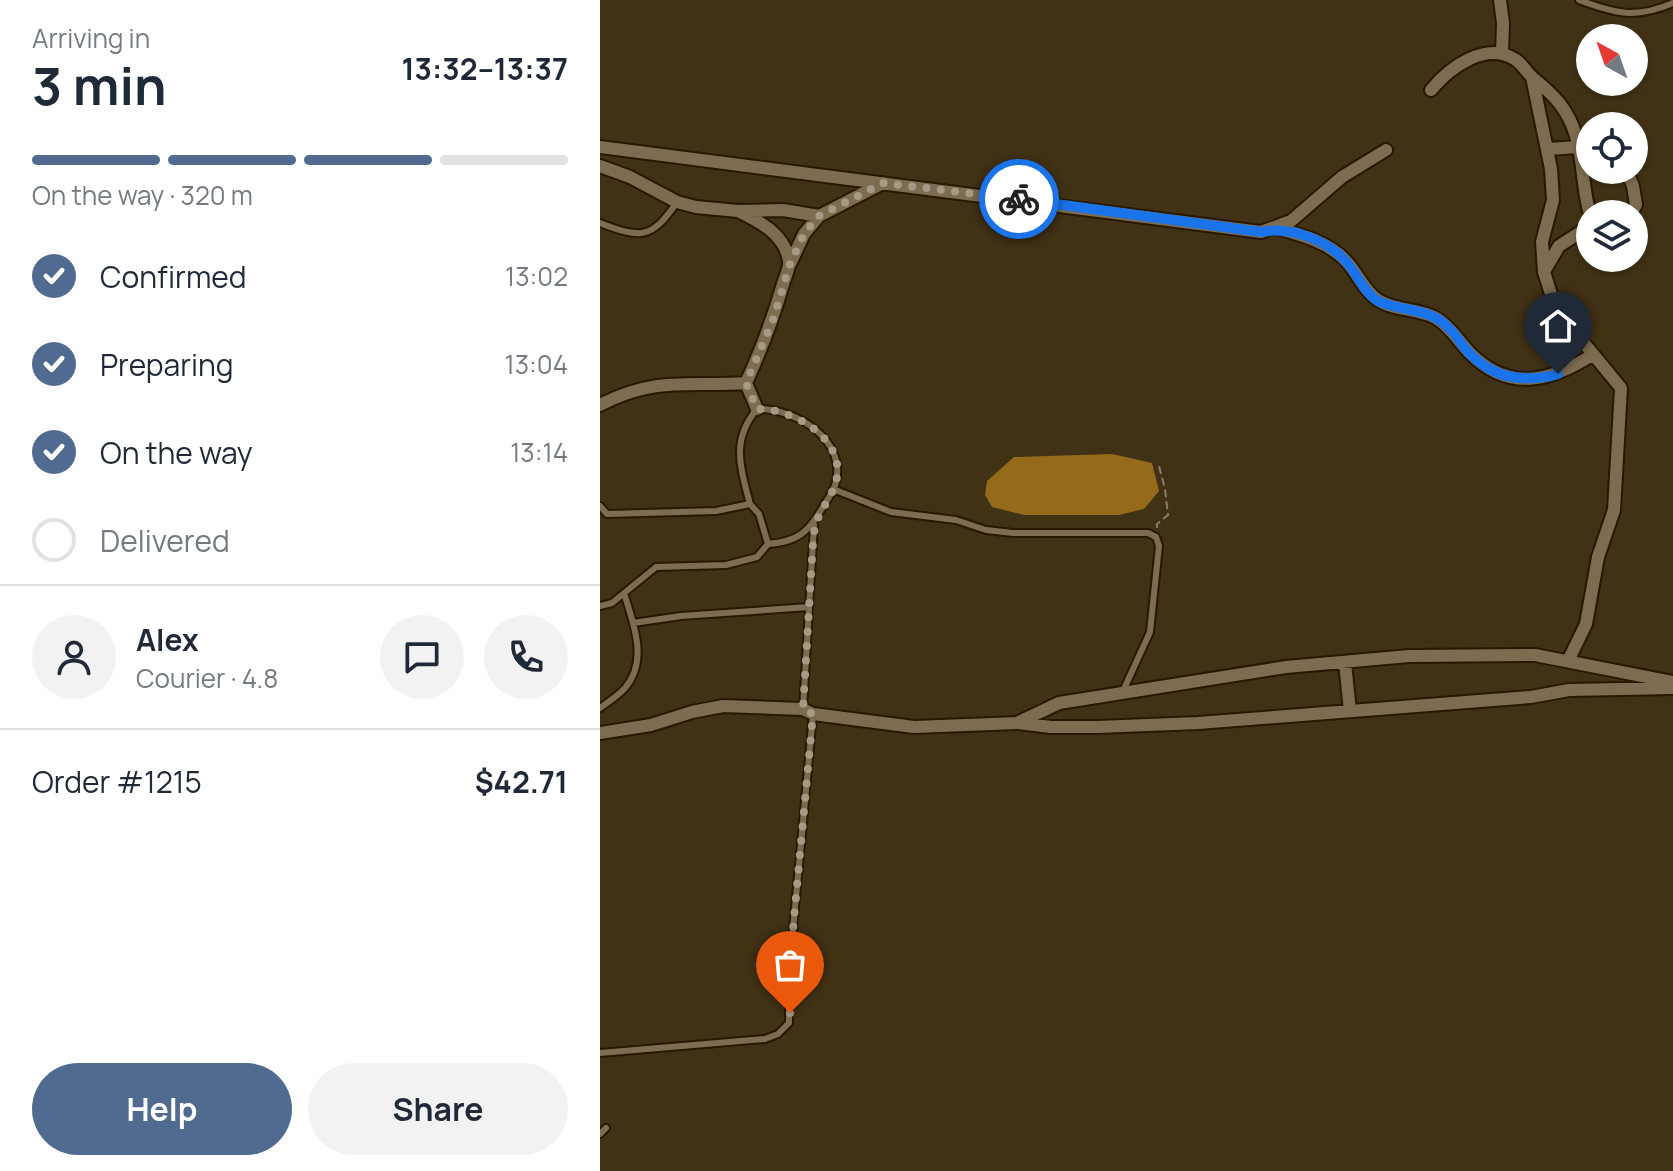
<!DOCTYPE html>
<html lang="en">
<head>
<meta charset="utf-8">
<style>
  :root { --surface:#fff; --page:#f2f2f3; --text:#1f2937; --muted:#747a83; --line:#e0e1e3; --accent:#516a90 }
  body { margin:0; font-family:Manrope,sans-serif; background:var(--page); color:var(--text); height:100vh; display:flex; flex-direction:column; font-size:30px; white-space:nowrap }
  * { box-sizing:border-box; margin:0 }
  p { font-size:26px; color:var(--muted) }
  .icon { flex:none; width:44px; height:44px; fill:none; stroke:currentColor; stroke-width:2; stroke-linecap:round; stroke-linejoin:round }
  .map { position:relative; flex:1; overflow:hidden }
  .details { display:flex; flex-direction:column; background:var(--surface); width:600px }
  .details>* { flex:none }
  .needle { width:52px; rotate:320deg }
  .buttons { position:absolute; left:976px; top:24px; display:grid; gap:16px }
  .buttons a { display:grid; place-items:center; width:72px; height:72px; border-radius:50%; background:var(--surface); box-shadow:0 2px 6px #0004; font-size:40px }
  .pin { position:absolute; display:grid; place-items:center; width:68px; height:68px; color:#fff; margin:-82px -34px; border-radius:50% 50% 50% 0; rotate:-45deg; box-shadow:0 0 8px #0007 }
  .pin .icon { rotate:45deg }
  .courier { position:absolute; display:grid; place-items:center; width:80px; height:80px; margin:-40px; border:6px solid #1a73e8; border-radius:50%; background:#fff; color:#222; box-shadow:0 2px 10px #0007 }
  .head em { font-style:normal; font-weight:700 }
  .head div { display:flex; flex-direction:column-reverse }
  .head { display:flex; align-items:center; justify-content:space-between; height:136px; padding:0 32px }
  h1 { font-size:52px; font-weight:700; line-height:60px }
  .bar { display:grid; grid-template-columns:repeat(4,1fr); gap:12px 8px; align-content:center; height:96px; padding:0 32px }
  .bar i { height:10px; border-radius:6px; background:var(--line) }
  .bar .selected { background:var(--accent) }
  .bar p { grid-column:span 4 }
  .line { display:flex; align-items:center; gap:20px; padding:0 32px; border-top:2px solid var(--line) }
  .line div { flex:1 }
  .round { display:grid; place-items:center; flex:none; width:84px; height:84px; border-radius:42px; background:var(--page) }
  ol { padding:0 32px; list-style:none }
  li { display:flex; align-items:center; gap:24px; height:88px }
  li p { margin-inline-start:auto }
  li .icon { padding:8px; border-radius:50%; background:var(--accent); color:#fff; stroke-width:4 }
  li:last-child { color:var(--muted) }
  li i { width:44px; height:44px; border:4px solid var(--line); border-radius:50% }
  .primary-button { display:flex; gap:16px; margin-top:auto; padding:16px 32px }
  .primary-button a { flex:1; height:92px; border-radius:48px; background:var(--accent); color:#fff; font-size:32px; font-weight:700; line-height:92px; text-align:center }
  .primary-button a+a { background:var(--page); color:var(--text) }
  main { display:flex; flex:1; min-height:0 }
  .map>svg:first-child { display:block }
  .water { fill:#946b1b }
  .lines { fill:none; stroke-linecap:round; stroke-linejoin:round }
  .service-casing { stroke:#271800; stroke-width:10 }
  .minor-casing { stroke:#271800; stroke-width:16 }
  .path { stroke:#8b7e68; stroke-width:2; stroke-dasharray:8 4; stroke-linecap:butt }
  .service { stroke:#7e6c50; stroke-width:6 }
  .minor { stroke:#7e6c50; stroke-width:12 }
  .done { stroke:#a69a87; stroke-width:8; stroke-dasharray:0 14.4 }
  .route { stroke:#1a73e8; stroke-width:10 }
</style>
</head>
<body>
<main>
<section class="details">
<div class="head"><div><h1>3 min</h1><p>Arriving in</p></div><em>13:32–13:37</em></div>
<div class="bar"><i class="selected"></i><i class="selected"></i><i class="selected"></i><i></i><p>On the way · 320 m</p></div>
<ol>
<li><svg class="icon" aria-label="check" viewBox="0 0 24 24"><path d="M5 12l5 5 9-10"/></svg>Confirmed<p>13:02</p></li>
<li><svg class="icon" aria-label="check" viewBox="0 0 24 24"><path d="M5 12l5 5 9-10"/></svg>Preparing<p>13:04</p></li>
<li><svg class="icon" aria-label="check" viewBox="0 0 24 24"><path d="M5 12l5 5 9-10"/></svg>On the way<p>13:14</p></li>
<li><i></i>Delivered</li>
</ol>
<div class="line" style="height:144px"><a class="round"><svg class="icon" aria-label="person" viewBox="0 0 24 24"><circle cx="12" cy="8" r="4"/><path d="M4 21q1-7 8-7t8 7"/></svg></a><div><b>Alex</b><p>Courier · 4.8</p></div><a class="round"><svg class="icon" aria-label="chat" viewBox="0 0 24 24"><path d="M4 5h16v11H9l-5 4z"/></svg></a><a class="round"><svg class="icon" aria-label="phone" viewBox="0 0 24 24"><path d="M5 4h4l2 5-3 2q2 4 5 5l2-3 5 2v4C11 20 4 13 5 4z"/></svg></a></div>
<div class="line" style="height:104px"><div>Order #1215</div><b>$42.71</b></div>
<div class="primary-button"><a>Help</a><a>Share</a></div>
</section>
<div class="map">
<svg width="1073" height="1171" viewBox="0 0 1073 1171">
  <rect width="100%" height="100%" fill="#413115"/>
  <path class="water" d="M512 454 552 463 559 491 544 509 519 515H424L392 507 385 495 387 481 414 457Z"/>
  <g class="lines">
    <g class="service-casing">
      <path id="service" d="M979 0C1016 14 1036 19 1073 3
        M0 223C41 239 52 239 77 202
        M233 489 291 512 356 520 386 530 413 533H548L556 537 559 546 550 632 523 691
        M0 506 7 514 116 511 150 504C141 469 130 441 157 409 194 408 246 438 236 482 234 491 226 502 221 510 208 533 196 542 168 544
        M0 606 12 603 56 567 126 565 157 557 168 544 159 514 150 504
        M33 623 81 616 209 607
        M0 708C8 702 18 696 25 688 49 660 33 623 24 593
        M203 709 214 525
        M0 1053 165 1039 178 1034 189 1023V972L213 715
        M0 1134 6 1128"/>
    </g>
    <g class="minor-casing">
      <path id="minor" d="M900 0 903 23 902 54
        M932 77 951 169 953 200 942 242 944 272 952 297 965 320 1021 388 1014 510 998 557 986 624 968 661
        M831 90C849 68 886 40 916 60 923 65 927 73 933 78 954 95 968 109 976 136 984 162 982 189 990 214
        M0 147 661 232 691 221 742 177 786 150
        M947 149 979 147 990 149
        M0 166 30 177 77 202 96 207 138 211 183 210 219 216 283 183
        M1026 170 1033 186 1036 205 1030 214
        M676 228C702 235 729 242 747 262 758 274 764 291 778 300 794 311 818 308 836 318 851 327 859 342 870 353 908 392 950 382 992 355
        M190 264 204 234 219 216
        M945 270 959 246 990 226
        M146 383 157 409
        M0 405C55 376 88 387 146 383 161 350 173 319 183 284 185 277 190 268 189 261 185 234 159 221 138 211
        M745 663 750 711
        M419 722 459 703 686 667 809 656 935 655 1073 682
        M0 733 51 725 92 712 123 706 203 709 213 714 314 727 418 723 451 727H497L598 723 931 697 969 690 1073 688"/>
    </g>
    <path class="path" d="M557 528V524L568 515 565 489 559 466"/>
    <use href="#service" class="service"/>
    <use href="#minor" class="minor"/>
  </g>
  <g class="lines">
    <path class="done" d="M190 1013 189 972 213 714 203 709 213 542C215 512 226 509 235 485 250 440 193 408 157 409L146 383 173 320 190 264 204 234 219 216 283 183 419 199"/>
    <path class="route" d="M419 199 661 232C691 226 729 240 749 265 758 276 764 291 775 299 789 309 817 308 834 317 847 323 856 336 864 347 889 378 921 384 958 374"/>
  </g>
</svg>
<div class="buttons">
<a><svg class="needle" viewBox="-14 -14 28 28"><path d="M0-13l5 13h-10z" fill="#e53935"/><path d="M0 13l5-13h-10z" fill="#747a83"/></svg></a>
<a><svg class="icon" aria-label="locate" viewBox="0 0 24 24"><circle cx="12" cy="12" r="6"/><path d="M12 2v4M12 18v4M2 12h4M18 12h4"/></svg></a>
<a><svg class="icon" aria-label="layers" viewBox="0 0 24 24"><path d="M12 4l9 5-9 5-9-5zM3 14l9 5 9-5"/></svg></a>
</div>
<div class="pin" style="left:190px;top:1013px;background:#ea580c"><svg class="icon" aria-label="bag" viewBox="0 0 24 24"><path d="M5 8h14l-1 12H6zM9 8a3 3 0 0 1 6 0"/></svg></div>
<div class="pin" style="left:958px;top:374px;background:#1f2937"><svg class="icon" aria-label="home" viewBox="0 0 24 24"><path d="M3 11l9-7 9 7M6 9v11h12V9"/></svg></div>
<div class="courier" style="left:419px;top:199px"><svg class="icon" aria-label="bike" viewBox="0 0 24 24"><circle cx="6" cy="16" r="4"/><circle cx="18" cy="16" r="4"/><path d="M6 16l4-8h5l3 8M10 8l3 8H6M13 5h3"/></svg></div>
</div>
</main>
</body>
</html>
